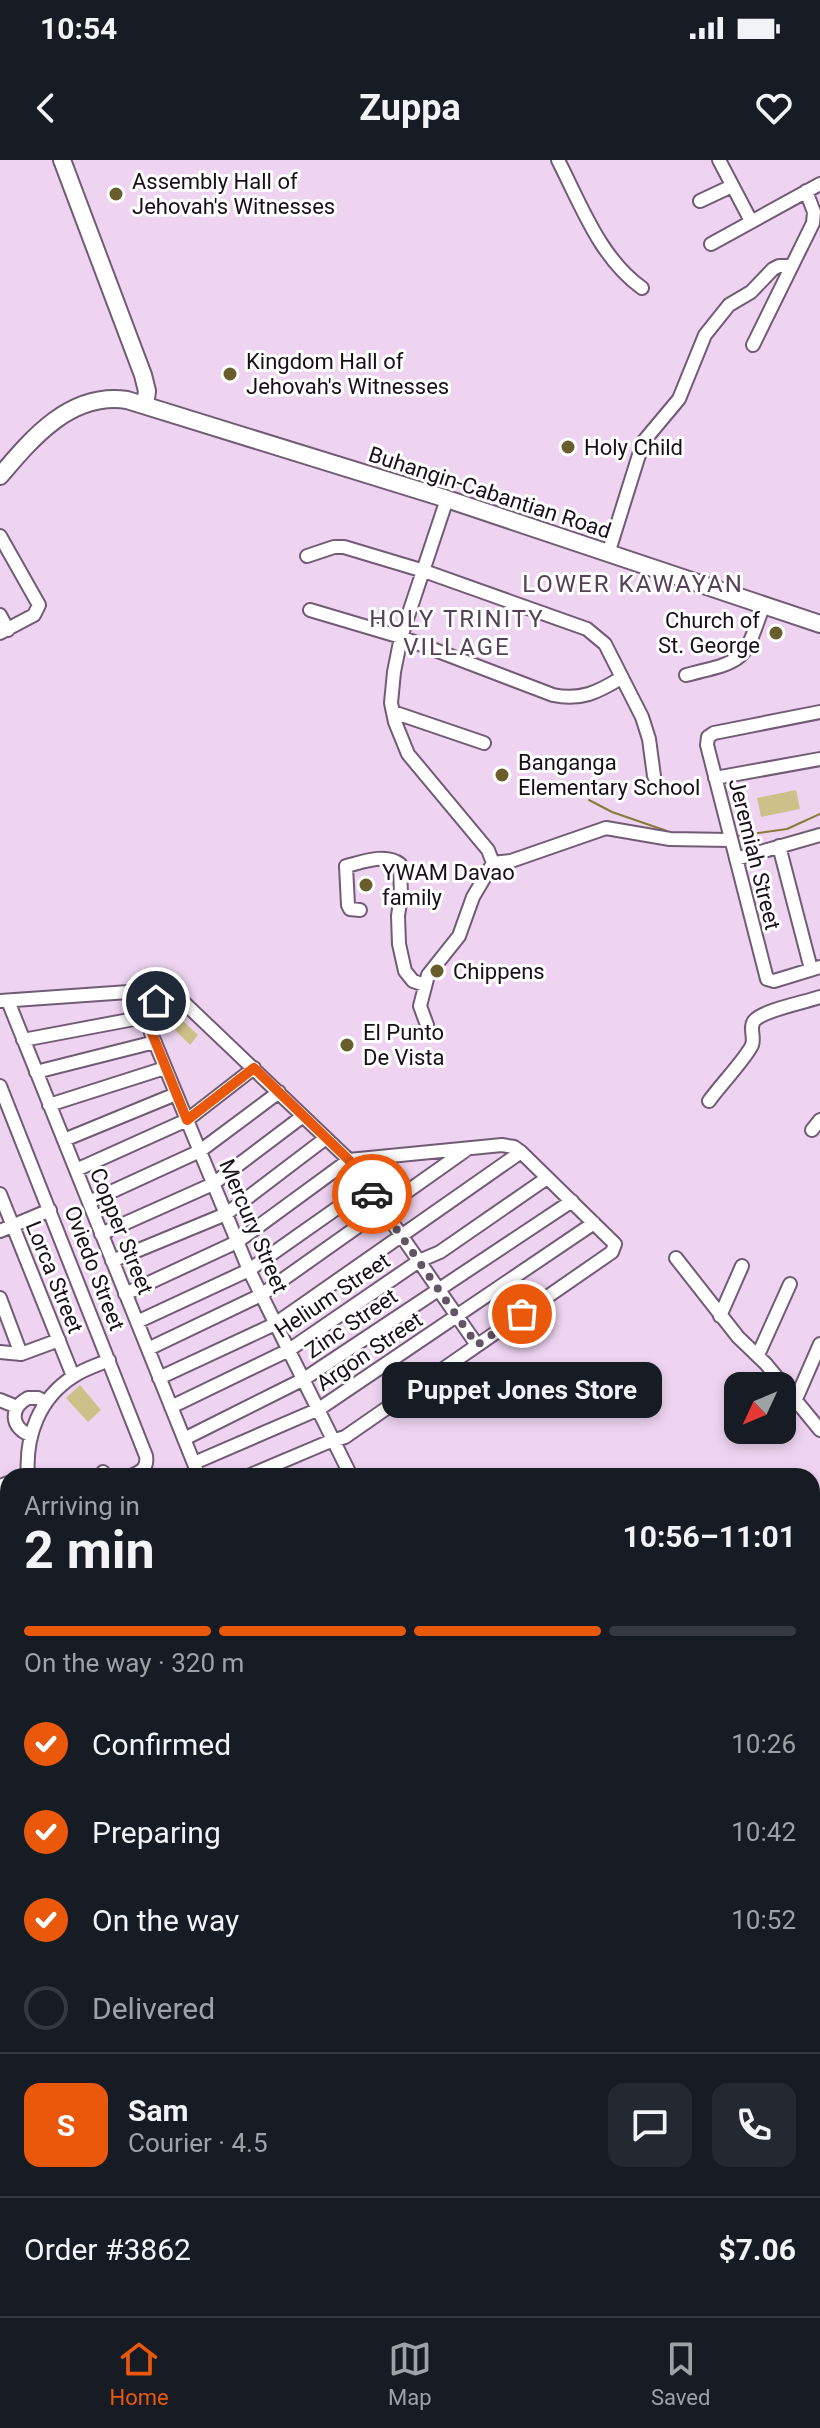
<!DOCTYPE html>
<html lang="en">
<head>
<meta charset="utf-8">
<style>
  :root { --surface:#171b24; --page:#242831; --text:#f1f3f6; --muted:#9ea1a6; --line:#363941; --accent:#ea580c }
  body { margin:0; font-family:Roboto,sans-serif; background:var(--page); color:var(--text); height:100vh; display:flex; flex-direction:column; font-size:30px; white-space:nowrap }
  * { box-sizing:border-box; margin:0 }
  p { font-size:26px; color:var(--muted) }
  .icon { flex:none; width:44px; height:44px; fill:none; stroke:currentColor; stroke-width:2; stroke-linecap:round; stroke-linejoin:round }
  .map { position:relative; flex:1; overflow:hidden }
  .sheet { position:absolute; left:0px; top:1308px; width:820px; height:848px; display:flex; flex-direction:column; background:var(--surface); border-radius:24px 24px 0 0; box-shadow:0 4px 12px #0003 }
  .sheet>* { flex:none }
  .needle { width:52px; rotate:226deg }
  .fabs { position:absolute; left:724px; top:1212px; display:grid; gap:16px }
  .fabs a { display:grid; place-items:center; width:72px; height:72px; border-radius:16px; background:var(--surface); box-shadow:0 4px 12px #0003; font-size:40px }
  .pin { position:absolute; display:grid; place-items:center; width:68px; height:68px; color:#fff; margin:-34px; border:4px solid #fff; border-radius:50%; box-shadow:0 2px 8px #0007 }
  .courier { position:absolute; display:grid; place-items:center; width:80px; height:80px; margin:-40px; border:6px solid #ea580c; border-radius:50%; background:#fff; color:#222; box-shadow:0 2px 10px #0007 }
  .bubble { position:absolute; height:56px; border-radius:16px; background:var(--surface); box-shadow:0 4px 12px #0003; font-size:26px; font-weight:700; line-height:56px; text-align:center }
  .head em { font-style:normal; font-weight:700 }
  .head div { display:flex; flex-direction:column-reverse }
  .head { display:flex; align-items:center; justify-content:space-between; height:136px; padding:0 24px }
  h1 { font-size:52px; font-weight:700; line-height:60px }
  .bar { display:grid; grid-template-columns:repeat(4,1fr); gap:12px 8px; align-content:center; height:96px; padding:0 24px }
  .bar i { height:10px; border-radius:6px; background:var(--line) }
  .bar .on { background:var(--accent) }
  .bar p { grid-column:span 4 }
  .line { display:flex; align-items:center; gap:20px; padding:0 24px; border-top:2px solid var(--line) }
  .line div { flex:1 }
  .round { display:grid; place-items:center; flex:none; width:84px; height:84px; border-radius:16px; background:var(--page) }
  ol { padding:0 24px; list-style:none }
  li { display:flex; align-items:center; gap:24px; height:88px }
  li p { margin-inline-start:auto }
  li .icon { padding:8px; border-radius:50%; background:var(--accent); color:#fff; stroke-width:4 }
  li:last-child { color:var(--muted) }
  li i { width:44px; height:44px; border:4px solid var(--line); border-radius:50% }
  .status { display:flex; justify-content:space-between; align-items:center; height:56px; padding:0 40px; background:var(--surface); direction:ltr }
  .status svg { height:22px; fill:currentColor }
  header { display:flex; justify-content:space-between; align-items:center; height:104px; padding:0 24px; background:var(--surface); font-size:36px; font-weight:700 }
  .dock { display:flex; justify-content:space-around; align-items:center; height:112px; border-top:2px solid var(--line); background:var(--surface); font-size:22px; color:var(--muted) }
  .dock a { display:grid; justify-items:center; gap:4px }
  .dock .on { color:var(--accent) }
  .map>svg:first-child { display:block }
  .green { fill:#cdc189 }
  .water { fill:#bba74b; stroke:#8a793c; stroke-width:2 }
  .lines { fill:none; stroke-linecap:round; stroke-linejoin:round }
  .stream { stroke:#8a793c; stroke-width:2 }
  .minor-casing { stroke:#725b74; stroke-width:16 }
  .major-casing { stroke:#725b74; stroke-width:20 }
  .minor { stroke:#fff; stroke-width:12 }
  .major { stroke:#fff; stroke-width:16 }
  .done { stroke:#635465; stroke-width:8; stroke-dasharray:0 14.4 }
  .route { stroke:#ea580c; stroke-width:10 }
  .poi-dot { fill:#695e2b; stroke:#fff; stroke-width:3 }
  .labels { text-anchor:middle; stroke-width:6; stroke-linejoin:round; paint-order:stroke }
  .poi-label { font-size:22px; fill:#180f19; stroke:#fff; text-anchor:start }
  .street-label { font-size:22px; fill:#180f19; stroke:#fff }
  .neighbourhood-label { font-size:24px; letter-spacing:2px; fill:#564159; stroke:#fff }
</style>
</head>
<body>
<div class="status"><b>10:54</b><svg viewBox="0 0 49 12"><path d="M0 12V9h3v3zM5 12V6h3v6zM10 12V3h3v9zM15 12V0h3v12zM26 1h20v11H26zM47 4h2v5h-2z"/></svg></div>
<header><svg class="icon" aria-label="back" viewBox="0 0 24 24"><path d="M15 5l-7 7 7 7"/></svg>Zuppa<svg class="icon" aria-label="heart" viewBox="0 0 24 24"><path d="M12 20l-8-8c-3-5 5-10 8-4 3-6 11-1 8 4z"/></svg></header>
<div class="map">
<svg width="820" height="2156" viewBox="0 0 820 2156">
  <rect width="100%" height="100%" fill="#eed4f1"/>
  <path class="green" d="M796 630 800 649 761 657 757 638Z
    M179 857 198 875 190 885 171 866Z
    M80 1225 101 1250 88 1262 66 1238Z"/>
  <path class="water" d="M270 2148H339L341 2156H273Z"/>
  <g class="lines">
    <path class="stream" d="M589 640 612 652 667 671
      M737 676 787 669 820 654"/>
    <g class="minor-casing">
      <path id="minor" d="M558 0C581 45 600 98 642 128
        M719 0 751 61
        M700 41 732 26
        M711 84 820 24
        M753 185 813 63 814 52 806 31
        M447 339 401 477 394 512 391 543 395 562 408 594 488 690 493 703
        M0 376 39 445 34 455 0 473
        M608 394 643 282 679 239 705 175 729 145 751 132 773 109 779 106H791
        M307 396 334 387H344L424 411 587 469 605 484 642 557 649 579 654 616
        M310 450 401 477 553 535C581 541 598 532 621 518
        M0 455 8 470
        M686 515C747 500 743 503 764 444
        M393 552 484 583
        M820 552 714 573 708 577 707 585 767 819 774 821 820 807
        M715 618 820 599
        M779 686 811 809
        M736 699 820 675
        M493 703 511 701 606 668 670 679 730 680
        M360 750 350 749 348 745 346 706C363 702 385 693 400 704L401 735 398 756 399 784 405 811 413 821 425 825
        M157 830C157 845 146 857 151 873L249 1110 351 1316
        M0 841 157 830 170 831 175 834 349 1000 477 1185
        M8 841 199 1316
        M427 865 420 846 428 815 459 776 473 737 493 703
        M23 880 150 856
        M36 912 155 882
        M0 926 146 1296C148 1308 141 1312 131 1316
        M709 941C718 928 747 897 752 885 755 877 749 868 754 861 763 850 806 842 820 837
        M49 945 165 908
        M812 970 820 960
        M64 980 176 934
        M76 1010 187 960 254 908
        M0 1034 73 1216
        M89 1042 200 991 279 932
        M0 1071 50 1050
        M101 1074 213 1024 303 956
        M676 1098 738 1177 766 1204 820 1270
        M112 1101 226 1054 326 978
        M125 1134 237 1082 349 1000 502 985 514 987 521 992 615 1084 612 1092 345 1277 326 1283 248 1316
        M0 1138 21 1194
        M720 1156 742 1106
        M137 1162 249 1110 367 1027
        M148 1189 261 1135 466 990
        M0 1192 21 1194 59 1180
        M758 1195 790 1124
        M159 1218 275 1164 521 992
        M796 1239 820 1184
        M0 1240 17 1247
        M171 1247 289 1190 419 1101 440 1092 547 1018
        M30 1275C11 1268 9 1248 28 1238H38L45 1242
        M184 1279 304 1219 572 1041
        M194 1303 319 1249 594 1063
        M103 1312 105 1316
        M28 1316C25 1276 39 1238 74 1216 84 1209 98 1205 109 1200
        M0 1326 8 1323
        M812 1339 820 1357
        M0 1369 8 1366
        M0 1463 8 1459
        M812 1491 820 1483
        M0 1503 8 1500
        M0 1542 8 1538
        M812 1568 820 1560
        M0 1579 8 1576
        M0 1616 8 1613
        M0 1661 8 1658
        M0 1708 8 1705
        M0 1745 8 1742
        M0 1782 8 1778
        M0 1819 8 1816
        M812 1825 820 1826
        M0 1854 8 1851
        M0 1872 3 1881 8 1884
        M812 1878 820 1880
        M812 1927 820 1928
        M0 2089 8 2087
        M104 2148 107 2156
        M236 2148 239 2156
        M529 2148 533 2156
        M613 2148 625 2156
        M702 2148 714 2156
        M792 2148 804 2156
        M161 2156 185 2148
        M584 2156 585 2148
        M809 2156 820 2140"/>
    </g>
    <g class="major-casing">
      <path id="major" d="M62 0 143 215 147 231 145 245
        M0 316C33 277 71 232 127 240L447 339 820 464
        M0 2135 7 2156"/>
    </g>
    <use href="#minor" class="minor"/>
    <use href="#major" class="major"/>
  </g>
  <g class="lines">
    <path class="done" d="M372 1034 477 1185 522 1154"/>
    <path class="route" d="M156 841 149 866 187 960 254 908 349 1000 372 1034"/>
  </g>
  <g class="poi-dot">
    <circle cx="116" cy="34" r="8"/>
    <circle cx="230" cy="214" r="8"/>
    <circle cx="568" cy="287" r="8"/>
    <circle cx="776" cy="473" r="8"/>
    <circle cx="502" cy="615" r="8"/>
    <circle cx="366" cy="725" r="8"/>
    <circle cx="437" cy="811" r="8"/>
    <circle cx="347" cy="885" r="8"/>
  </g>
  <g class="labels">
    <g class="poi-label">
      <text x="132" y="29">Assembly Hall of<tspan x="132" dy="25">Jehovah's Witnesses</tspan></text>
      <text x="246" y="209">Kingdom Hall of<tspan x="246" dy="25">Jehovah's Witnesses</tspan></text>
      <text x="584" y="295">Holy Child</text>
      <text x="760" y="468" text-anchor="end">Church of<tspan x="760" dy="25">St. George</tspan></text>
      <text x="518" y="610">Banganga<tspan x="518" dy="25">Elementary School</tspan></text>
      <text x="382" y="720">YWAM Davao<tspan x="382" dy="25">family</tspan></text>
      <text x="453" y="819">Chippens</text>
      <text x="363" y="880">El Punto<tspan x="363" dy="25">De Vista</tspan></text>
    </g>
    <g class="street-label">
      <text transform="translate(490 332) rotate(18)" y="8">Buhangin-Cabantian Road</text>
      <text transform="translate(755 694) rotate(76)" y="8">Jeremiah Street</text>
      <text transform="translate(254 1066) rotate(67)" y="8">Mercury Street</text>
      <text transform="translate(122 1071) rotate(68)" y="8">Copper Street</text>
      <text transform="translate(95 1108) rotate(69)" y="8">Oviedo Street</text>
      <text transform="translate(55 1117) rotate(68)" y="8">Lorca Street</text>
      <text transform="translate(332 1135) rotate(-34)" y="8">Helium Street</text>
      <text transform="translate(351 1163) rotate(-34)" y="8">Zinc Street</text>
      <text transform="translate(369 1191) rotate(-34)" y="8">Argon Street</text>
    </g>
    <g class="neighbourhood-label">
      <text x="633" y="432">LOWER KAWAYAN</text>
      <text x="457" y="467">HOLY TRINITY<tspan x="457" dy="28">VILLAGE</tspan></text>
    </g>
  </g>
</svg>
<div class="fabs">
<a><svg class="needle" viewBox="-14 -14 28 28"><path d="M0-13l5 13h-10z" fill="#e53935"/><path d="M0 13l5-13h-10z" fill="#9ea1a6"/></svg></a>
</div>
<div class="pin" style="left:522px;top:1154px;background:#ea580c"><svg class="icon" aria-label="bag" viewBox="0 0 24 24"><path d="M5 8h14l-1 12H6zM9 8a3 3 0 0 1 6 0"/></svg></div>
<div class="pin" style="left:156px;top:841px;background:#1f2937"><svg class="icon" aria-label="home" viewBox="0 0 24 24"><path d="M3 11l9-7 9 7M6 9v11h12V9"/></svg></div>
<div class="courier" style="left:372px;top:1034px"><svg class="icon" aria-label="car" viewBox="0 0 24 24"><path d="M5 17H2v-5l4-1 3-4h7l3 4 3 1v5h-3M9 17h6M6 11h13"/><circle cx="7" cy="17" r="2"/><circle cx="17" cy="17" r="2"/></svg></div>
<div class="bubble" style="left:382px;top:1202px;width:280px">Puppet Jones Store</div>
<section class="sheet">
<div class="head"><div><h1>2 min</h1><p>Arriving in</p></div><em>10:56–11:01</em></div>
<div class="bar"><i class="on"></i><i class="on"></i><i class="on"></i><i></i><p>On the way · 320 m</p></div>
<ol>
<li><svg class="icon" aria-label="check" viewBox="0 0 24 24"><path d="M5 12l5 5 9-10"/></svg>Confirmed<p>10:26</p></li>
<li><svg class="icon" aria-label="check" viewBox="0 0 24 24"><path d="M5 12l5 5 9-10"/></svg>Preparing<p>10:42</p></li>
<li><svg class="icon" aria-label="check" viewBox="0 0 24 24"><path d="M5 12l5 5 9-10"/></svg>On the way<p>10:52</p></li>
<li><i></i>Delivered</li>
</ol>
<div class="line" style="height:144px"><b class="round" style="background:var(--accent);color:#fff">S</b><div><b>Sam</b><p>Courier · 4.5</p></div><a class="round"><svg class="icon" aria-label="chat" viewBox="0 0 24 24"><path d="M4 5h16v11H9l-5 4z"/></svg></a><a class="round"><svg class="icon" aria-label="phone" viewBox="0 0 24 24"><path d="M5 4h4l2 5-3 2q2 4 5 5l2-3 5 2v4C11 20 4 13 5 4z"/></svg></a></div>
<div class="line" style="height:104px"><div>Order #3862</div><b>$7.06</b></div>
</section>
</div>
<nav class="dock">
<a class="on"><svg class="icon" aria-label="home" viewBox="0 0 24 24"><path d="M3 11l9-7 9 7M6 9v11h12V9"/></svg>Home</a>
<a><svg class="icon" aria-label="map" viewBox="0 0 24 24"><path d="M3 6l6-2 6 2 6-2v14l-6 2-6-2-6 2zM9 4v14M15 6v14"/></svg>Map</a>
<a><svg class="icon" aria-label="saved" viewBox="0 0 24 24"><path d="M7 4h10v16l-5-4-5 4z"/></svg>Saved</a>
</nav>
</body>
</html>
